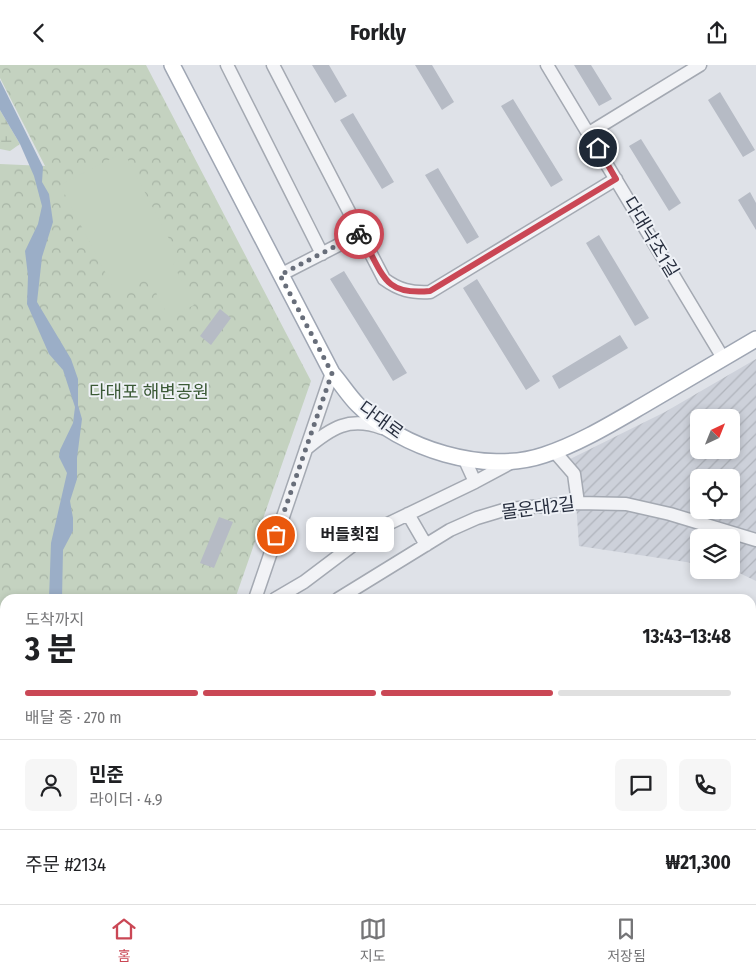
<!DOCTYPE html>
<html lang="ko">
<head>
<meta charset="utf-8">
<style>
  :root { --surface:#fff; --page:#f6f6f6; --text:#202124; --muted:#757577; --line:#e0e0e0; --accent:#ca4755 }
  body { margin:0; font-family:"Fira Sans Condensed","Noto Sans KR",sans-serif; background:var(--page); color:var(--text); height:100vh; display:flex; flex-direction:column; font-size:19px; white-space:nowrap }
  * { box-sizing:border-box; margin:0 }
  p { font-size:16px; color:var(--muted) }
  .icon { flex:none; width:28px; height:28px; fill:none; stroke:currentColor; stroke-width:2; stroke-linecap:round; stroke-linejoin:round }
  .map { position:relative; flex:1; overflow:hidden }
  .side { position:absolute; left:0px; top:529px; width:756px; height:311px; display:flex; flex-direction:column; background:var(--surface); border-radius:15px 15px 0 0; box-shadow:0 2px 8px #0003 }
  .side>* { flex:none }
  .needle { width:32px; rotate:43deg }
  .tools { position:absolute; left:690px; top:344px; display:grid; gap:10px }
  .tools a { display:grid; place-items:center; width:50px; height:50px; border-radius:8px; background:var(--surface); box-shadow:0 2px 8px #0003; font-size:25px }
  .pin { position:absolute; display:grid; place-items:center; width:42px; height:42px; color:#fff; margin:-21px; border:2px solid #fff; border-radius:50%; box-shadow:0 1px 5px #0007 }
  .courier { position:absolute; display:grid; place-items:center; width:50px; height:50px; margin:-25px; border:4px solid #ca4755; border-radius:50%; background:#fff; color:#222; box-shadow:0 1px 6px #0007 }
  .bubble { position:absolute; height:35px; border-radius:8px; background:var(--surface); box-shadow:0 2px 8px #0003; font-size:16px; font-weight:700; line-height:35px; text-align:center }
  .headline em { font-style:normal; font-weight:700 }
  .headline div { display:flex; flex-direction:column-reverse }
  .headline { display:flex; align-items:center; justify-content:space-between; height:85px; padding:0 25px }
  h1 { font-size:32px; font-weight:700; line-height:38px }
  .bar { display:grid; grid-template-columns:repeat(4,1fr); gap:8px 5px; align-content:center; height:60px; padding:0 25px }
  .bar i { height:6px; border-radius:4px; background:var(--line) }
  .bar .on { background:var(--accent) }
  .bar p { grid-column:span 4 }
  .line { display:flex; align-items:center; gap:12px; padding:0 25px; border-top:1px solid var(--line) }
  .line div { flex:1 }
  .round { display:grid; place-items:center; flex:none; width:52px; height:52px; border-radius:8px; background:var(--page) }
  header { display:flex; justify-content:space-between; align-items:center; height:65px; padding:0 25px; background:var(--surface); font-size:22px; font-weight:700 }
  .dock { display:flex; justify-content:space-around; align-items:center; height:70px; border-top:1px solid var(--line); background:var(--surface); font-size:14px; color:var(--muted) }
  .dock a { display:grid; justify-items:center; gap:2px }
  .dock .on { color:var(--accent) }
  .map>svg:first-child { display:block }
  .industrial { fill:url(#industrial-furrows); fill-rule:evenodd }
  .forest { fill:url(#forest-firs) }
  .wetland { fill:url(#wetland-marsh) }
  .park { fill:url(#park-crowns) }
  .pitch { fill:#c4d2c0 }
  .water { fill:#9baec7 }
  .building { fill:#b6bbc5 }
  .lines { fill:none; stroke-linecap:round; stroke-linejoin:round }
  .minor-casing { stroke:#a4a9b2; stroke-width:15 }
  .major-casing { stroke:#9fa6b3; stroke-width:18 }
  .minor { stroke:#f2f3f6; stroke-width:12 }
  .major { stroke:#fff; stroke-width:15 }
  .done { stroke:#686e7a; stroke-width:5; stroke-dasharray:0 9 }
  .route { stroke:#ca4755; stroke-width:6 }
  .labels { text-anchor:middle; stroke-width:4; stroke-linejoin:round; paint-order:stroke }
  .street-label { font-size:18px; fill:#282f3f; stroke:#eef1f6 }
  .park-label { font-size:18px; fill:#3b5a36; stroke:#eef1f6 }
</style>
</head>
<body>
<header><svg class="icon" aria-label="back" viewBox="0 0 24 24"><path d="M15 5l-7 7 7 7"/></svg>Forkly<svg class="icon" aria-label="share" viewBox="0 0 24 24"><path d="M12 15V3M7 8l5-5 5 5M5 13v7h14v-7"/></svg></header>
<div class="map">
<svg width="756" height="839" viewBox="0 0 756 839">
  <defs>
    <pattern id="industrial-furrows" width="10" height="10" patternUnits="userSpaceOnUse" patternTransform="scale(1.25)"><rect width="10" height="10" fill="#cdd1da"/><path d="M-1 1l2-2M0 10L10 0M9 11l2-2" fill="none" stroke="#b0b4bc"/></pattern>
    <pattern id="forest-firs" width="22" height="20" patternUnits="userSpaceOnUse" patternTransform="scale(1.25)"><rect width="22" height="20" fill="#c4d2c0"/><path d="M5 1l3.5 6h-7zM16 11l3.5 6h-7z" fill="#a8b5a6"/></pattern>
    <pattern id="wetland-marsh" width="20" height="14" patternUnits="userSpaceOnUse" patternTransform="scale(1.25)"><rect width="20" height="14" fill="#c4d2c0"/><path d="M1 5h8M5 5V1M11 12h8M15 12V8" fill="none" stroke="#a8b5a6"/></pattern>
    <pattern id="park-crowns" width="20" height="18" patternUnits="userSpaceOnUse" patternTransform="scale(1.25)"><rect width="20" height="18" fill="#c4d2c0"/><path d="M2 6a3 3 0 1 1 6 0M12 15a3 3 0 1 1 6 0" fill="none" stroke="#a8b5a6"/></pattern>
  </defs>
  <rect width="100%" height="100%" fill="#dfe2e8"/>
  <path class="industrial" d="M756 294V516L731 504V472H699V499L579 481 575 422 564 397 665 347ZM699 352H731V385H699ZM699 412H731V445H699Z"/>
  <path class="forest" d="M5 780V835H269L271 839H0V782Z"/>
  <path class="wetland" d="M0 45 20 79 10 86 0 84Z"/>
  <path class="park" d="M0 0H146L311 316 235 534H5V768L0 769V99L45 101 0 13Z"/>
  <path class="pitch" d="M124 87 180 195 173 199 194 240 169 253 148 212 116 228 60 120Z"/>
  <path class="water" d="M0 15 43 102 42 117 49 129 53 157 42 192 37 237 71 294 78 314V340L82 354 77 393V414L70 436 73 453V466L63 485 62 534H49L51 478 67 408 59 392 60 385 73 358 75 342 63 305 49 289 27 239 28 211 25 186 38 159 42 141 34 111 20 79 0 45Z
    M751 560 756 561V839H271L269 835H751Z"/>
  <path class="building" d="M312 0H329L347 31 335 38Z
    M415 0H432L454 37 442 45Z
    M574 0H591L612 34 599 41Z
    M720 27 755 85 743 92 708 35Z
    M513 34 563 115 551 122 501 41Z
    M353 48 394 117 382 124 340 55Z
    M641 74 681 138 669 146 629 81Z
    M438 103 479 172 467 179 425 110Z
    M750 127 756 138V165L738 135Z
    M599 170 649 253 635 261 586 178Z
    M344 206 407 308 393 316 330 214Z
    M477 214 540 316 526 325 463 223Z
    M220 244 231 253 211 280 200 271Z
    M620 270 628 283 559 324 552 311Z
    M219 452 233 457 214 503 200 498Z"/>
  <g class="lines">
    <g class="minor-casing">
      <path id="minor" d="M227 0 322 189
        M273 0 384 214C399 225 411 228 430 227L616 114
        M547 0 723 293
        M589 68 700 0
        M280 210 360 169
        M306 384C331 363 349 351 382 363
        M554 386 574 409 578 438
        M464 393 475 417 514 396
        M408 449 426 480
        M255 534 332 308
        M275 534 304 517 369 468 475 417
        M338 534 450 465 477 453 507 444 578 438 626 439 670 449 756 475"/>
    </g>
    <g class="major-casing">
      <path id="major" d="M172 0 332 308C341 318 348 330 358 340 401 384 485 410 544 390 578 379 611 359 642 341 680 319 718 296 756 274"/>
    </g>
    <use href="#minor" class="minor"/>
    <use href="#major" class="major"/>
  </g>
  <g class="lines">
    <path class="done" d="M276 470 332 308 280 210 359 169"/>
    <path class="route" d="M359 169C363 173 366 180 369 185 385 217 391 230 430 226L616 114 598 83"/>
  </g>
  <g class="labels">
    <g class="street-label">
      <text transform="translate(651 172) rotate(59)" y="6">다대낙조1길</text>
      <text transform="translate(381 355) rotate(36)" y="6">다대로</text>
      <text transform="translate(538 443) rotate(-7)" y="6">몰운대2길</text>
    </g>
    <g class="park-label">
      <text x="149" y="333">다대포 해변공원</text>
    </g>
  </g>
</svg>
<div class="tools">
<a><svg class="needle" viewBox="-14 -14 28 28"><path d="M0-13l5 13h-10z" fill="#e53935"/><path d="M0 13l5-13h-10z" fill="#757577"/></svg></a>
<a><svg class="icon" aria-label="locate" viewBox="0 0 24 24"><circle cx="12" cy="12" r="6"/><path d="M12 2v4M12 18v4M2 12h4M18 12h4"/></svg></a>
<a><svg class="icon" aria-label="layers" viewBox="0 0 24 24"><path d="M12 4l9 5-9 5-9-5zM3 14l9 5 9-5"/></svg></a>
</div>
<div class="pin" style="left:276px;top:470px;background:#ea580c"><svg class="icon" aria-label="bag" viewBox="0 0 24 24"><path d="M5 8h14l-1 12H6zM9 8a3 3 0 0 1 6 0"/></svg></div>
<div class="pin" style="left:598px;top:83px;background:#1f2937"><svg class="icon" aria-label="home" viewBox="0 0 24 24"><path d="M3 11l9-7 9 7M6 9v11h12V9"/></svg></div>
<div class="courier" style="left:359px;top:169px"><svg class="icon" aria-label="bike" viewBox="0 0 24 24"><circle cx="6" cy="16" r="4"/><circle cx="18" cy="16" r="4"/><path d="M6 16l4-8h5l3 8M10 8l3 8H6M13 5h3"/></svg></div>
<div class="bubble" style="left:306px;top:452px;width:88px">버들횟집</div>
<section class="side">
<div class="headline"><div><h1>3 분</h1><p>도착까지</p></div><em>13:43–13:48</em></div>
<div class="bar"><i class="on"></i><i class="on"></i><i class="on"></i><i></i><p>배달 중 · 270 m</p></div>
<div class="line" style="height:90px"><a class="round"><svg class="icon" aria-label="person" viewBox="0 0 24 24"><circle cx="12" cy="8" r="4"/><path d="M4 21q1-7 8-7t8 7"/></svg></a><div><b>민준</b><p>라이더 · 4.9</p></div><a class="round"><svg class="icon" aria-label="chat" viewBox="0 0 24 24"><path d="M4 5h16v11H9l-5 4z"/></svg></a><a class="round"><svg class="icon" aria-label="phone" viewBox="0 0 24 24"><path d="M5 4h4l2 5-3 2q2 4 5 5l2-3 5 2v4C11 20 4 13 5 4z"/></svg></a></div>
<div class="line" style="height:65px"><div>주문 #2134</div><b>₩21,300</b></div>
</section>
</div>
<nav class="dock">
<a class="on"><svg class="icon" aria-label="home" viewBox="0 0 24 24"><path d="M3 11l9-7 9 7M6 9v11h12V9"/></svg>홈</a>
<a><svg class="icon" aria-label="map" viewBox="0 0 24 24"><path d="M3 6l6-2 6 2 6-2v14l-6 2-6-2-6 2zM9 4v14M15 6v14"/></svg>지도</a>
<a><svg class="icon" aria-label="saved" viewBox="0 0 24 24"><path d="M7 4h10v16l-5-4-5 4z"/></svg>저장됨</a>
</nav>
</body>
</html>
